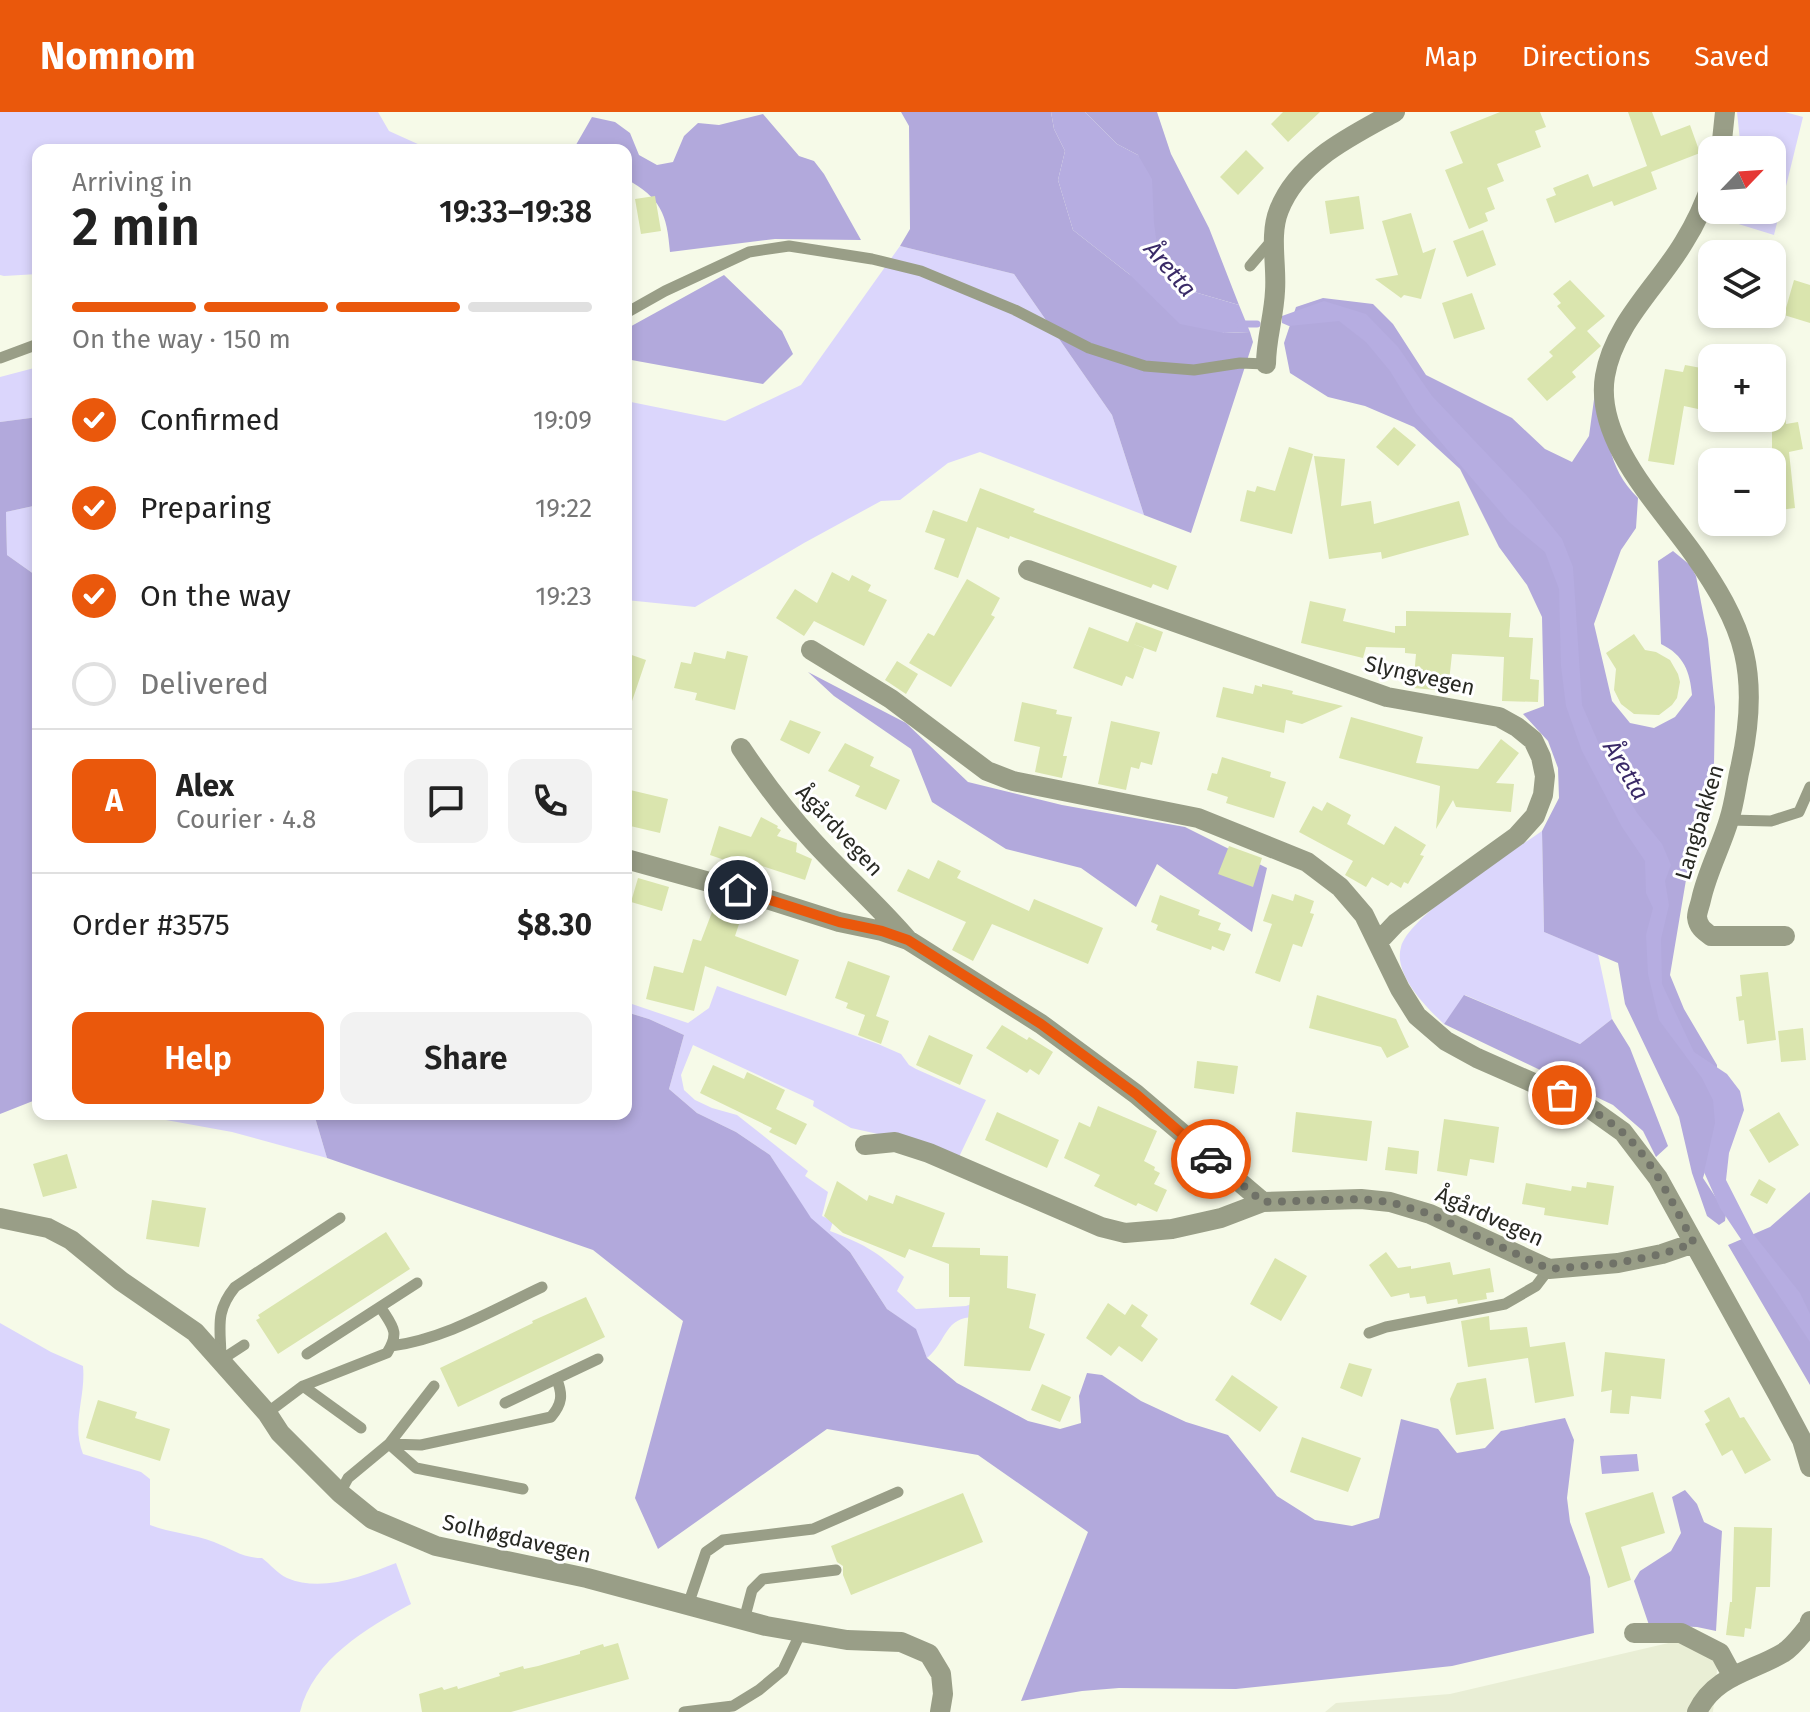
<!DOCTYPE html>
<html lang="en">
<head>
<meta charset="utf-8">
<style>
  :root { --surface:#fff; --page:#f2f2f2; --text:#222; --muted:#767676; --line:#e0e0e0; --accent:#ea580c }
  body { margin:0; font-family:"Fira Sans",sans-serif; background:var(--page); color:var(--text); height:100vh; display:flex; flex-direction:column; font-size:30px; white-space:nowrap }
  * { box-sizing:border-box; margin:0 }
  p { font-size:26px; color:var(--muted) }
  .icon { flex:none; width:44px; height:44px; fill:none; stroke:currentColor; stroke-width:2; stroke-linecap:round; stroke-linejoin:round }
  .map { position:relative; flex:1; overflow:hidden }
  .details { position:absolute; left:32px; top:32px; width:600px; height:976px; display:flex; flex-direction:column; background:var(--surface); border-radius:16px; box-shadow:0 4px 12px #0003 }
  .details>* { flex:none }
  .needle { width:52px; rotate:65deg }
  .buttons { position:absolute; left:1698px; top:24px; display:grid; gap:16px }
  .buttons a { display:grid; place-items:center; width:88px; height:88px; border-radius:16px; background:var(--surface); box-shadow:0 4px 12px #0003; font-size:40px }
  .pin { position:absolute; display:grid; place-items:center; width:68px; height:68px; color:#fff; margin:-34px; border:4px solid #fff; border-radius:50%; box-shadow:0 2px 8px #0007 }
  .courier { position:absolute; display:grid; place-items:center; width:80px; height:80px; margin:-40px; border:6px solid #ea580c; border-radius:50%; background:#fff; color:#222; box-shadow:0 2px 10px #0007 }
  .head em { font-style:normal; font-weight:600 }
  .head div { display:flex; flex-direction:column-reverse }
  .head { display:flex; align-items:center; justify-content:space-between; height:136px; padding:0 40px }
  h1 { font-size:52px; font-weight:600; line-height:60px }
  .bar { display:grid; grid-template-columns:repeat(4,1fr); gap:12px 8px; align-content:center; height:96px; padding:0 40px }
  .bar i { height:10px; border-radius:6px; background:var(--line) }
  .bar .selected { background:var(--accent) }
  .bar p { grid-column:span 4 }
  .line { display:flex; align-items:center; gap:20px; padding:0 40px; border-top:2px solid var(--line) }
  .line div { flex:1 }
  .round { display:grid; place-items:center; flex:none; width:84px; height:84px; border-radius:16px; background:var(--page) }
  ol { padding:0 40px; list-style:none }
  li { display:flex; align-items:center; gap:24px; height:88px }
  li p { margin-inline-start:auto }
  li .icon { padding:8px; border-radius:50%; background:var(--accent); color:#fff; stroke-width:4 }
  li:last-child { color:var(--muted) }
  li i { width:44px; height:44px; border:4px solid var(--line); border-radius:50% }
  .cta { display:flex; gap:16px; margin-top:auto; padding:16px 40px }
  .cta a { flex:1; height:92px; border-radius:16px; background:var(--accent); color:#fff; font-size:32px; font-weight:600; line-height:92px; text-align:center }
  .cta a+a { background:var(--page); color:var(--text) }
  header { display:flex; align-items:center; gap:48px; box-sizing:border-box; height:112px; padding:0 40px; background:var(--accent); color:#fff }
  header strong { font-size:38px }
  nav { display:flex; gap:44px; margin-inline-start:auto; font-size:28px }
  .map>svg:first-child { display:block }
  .built { fill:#e9eed5 }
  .green { fill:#dbd6fc }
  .forest { fill:#b2a9dc }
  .water { fill:#b6ade1 }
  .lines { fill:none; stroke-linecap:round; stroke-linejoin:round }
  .stream { stroke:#b6ade1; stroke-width:7 }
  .building { fill:#dae5ae }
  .lane { stroke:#999e87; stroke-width:11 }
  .street { stroke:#999e87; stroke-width:20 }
  .done { stroke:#707268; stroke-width:8; stroke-dasharray:0 14.4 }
  .route { stroke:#ea580c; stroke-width:10 }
  .labels { text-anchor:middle; stroke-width:6; stroke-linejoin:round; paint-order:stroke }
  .street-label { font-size:22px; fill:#282923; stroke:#fff }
  .water-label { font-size:24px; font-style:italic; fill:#3a2a67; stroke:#fff }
</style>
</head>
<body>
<header>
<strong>Nomnom</strong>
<nav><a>Map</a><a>Directions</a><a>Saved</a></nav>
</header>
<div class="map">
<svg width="1810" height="1600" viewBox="0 0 1810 1600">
  <rect width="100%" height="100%" fill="#f6fae8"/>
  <path class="built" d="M1677 1529 1719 1536 1713 1600H1325L1336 1591 1450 1582Z"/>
  <path class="green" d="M0 0H378L389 19 420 33 422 38H38V162L4 164 0 163Z
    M1737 0H1785L1803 5 1774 123 1719 106 1722 98H1772V38H1741Z
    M900 134 1014 162 1112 303 1144 403 980 340 948 351 900 388 881 389 804 431 695 495 626 488V289L725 309 801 273Z
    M38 255V305L0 310V265Z
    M38 393V465L7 443 6 400Z
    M1542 719 1544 820 1598 842 1612 907 1580 932 1465 883 1444 912C1426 895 1393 862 1401 835 1410 802 1512 740 1542 719Z
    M717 874 878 932 901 942 909 953 916 957 986 988 958 1047 905 1028 851 1016 813 994 814 989 693 933 681 963 684 978 695 988 712 996 737 1003 808 1059 805 1064 828 1080 822 1104 833 1109 830 1119C865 1133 876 1138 904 1165L897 1179 916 1197 966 1194 982 1188 977 1205C944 1204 948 1228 927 1246L915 1217 887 1197 850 1140 811 1107 770 1043 736 1020 697 1001 669 977 684 923 649 907 626 900V890L688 911 709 896Z
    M173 1002H314L327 1046 232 1020 166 1008Z
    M0 1211 51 1240 83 1254C86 1285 71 1312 83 1342L141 1360 150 1367V1413C171 1421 193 1422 214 1430 232 1437 242 1446 262 1446 270 1452 278 1462 287 1466 322 1481 363 1464 396 1451L411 1492C367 1516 313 1547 300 1600H0Z"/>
  <path class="forest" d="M901 0H1051L1054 17 1065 39 1058 68 1073 118 1129 162 1224 221 1250 220 1253 230 1191 421 1144 403 1112 303 1014 162 900 134 910 117 909 14Z
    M1085 0H1157L1171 42 1209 116 1239 193 1184 177 1159 148 1138 43 1117 32Z
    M763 2 799 44 814 49 824 62 861 128 775 127 670 140C667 102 661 86 626 67V38H573L592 5 615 10 630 21 639 43 657 53 673 50 684 24 698 11 719 13Z
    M724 163 782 219 793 242 763 272 626 247V217Z
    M1323 186 1373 192 1393 212 1426 263 1512 306 1545 337 1572 350 1589 324 1596 273 1600 277C1607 318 1606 355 1638 386L1636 416 1621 438 1594 512 1612 589 1630 611 1654 616 1675 605 1692 583C1690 560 1684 543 1661 532L1658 449 1673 439 1690 453 1696 464 1708 527 1715 595 1714 652 1689 750 1670 863 1684 897 1717 953V1018L1703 1066 1726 1101 1725 1109 1719 1113 1707 1104 1692 1061 1679 1005 1625 892 1618 851 1544 820 1542 719 1559 686 1558 656 1548 629 1523 602 1544 594 1542 505 1527 473 1499 435 1460 357 1414 315 1365 294 1328 285 1290 261 1284 231 1296 195Z
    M38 305V393L6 400 7 443 38 465V987L0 1002V310Z
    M808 560 906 611 968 670 1062 693 1185 715 1267 756 1252 820 1157 752 1136 795 1081 756 1006 737 932 690 911 637 834 584Z
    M1464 883 1580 932 1612 907 1630 936 1668 1034 1656 1045 1643 1019 1613 993 1444 912Z
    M626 900 649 907 684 923 669 977 697 1001 736 1020 770 1043 811 1106 850 1140 887 1197 916 1217 927 1246 957 1271 1028 1309 1060 1317 1081 1311 1079 1284 1087 1261 1102 1263 1141 1289 1186 1310 1228 1323 1277 1384 1315 1408 1352 1414 1379 1406 1401 1307 1438 1317 1457 1341 1485 1336 1501 1319 1565 1306 1574 1328 1567 1386 1570 1410 1590 1465 1594 1521 1452 1554 1236 1577 1119 1576 1082 1579 1021 1589 1088 1420 978 1343 827 1317 658 1437 635 1386 683 1209 593 1138 327 1046 314 1002H626Z
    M1810 1080V1273L1728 1133 1770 1115Z
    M1685 1378 1697 1392 1704 1410 1722 1419 1716 1519 1697 1515 1649 1513 1634 1469 1640 1459 1671 1439 1681 1421 1672 1385Z"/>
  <path class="water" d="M1051 0H1085L1117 32 1138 43 1152 67 1154 111 1159 148 1184 177 1239 193 1250 220 1224 221 1180 212 1129 162 1073 118 1058 68 1065 39 1054 17Z
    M1324 189 1366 202 1398 235 1432 284 1527 384 1562 427 1573 455 1582 593 1608 653 1637 701 1662 732 1671 753 1665 769 1669 793 1661 827 1662 872 1694 940 1727 962 1740 979 1744 998 1729 1041 1726 1068 1754 1123 1800 1181 1810 1202V1230L1720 1096 1704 1060 1715 1011 1713 988 1702 966 1659 908 1648 862 1646 823 1653 796 1646 781 1645 749 1622 715 1582 639 1566 594 1561 554 1559 477 1545 440 1509 410 1416 301 1390 259 1366 230 1339 209 1289 214 1282 211V204Z
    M1637 1342 1639 1359 1602 1362 1600 1344Z"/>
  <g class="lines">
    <path class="stream" d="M1239 212H1257"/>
  </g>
  <path class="building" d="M1283 0H1320L1288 30 1271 12Z
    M1500 0H1540L1546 15 1535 19 1541 35 1497 52 1504 69 1487 76 1495 97 1485 101 1488 109 1469 117 1445 58 1463 51 1450 20Z
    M1628 0H1652L1661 24 1690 13 1700 41 1651 60 1657 77 1614 94 1612 89 1555 111 1546 87 1556 83 1553 76 1588 62 1593 75 1647 54Z
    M1246 38 1264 56 1238 83 1220 65Z
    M655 84 661 119 641 122 635 87Z
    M1359 84 1364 117 1330 122 1325 89Z
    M1411 101 1423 141 1436 136 1421 187 1404 183 1401 186 1375 167 1398 163 1382 109Z
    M1483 118 1496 153 1467 165 1453 129Z
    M1570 168 1605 204 1587 219 1601 234 1572 260 1576 265 1547 289 1527 267 1553 244 1549 240 1576 216 1557 194 1561 191 1553 182Z
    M1794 168 1810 173V211L1784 203Z
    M1472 181 1485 217 1454 227 1442 191Z
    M1685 253 1712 258V300L1684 294 1674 353 1648 349 1665 257 1683 260Z
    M1785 301 1786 312 1798 310 1803 337 1789 340 1795 396 1772 399V302Z
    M1394 315 1416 333 1398 354 1376 335Z
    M1289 335 1313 342 1292 422 1240 409 1247 378 1255 380 1257 374 1275 379Z
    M1314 344 1345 347 1341 394 1371 389 1374 412 1459 389 1469 423 1382 447 1381 440 1329 447Z
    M980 376 1035 397 1033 400 1177 454 1168 478 1153 472 1151 476 1010 424 1009 427 977 415 958 466 934 457 945 427 925 420 933 398 967 410Z
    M832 460 849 469 852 463 871 473 868 479 887 488 864 534 814 509 804 524 776 506 795 477 817 491Z
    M967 467 1000 486 991 503 995 505 951 575 909 551 928 521 934 524Z
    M1310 489 1346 497 1343 509 1395 521V514H1406V499L1511 501 1509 525 1533 526 1530 567 1539 568 1538 590 1502 589 1504 545 1452 542 1448 579 1413 576 1416 542 1405 541V536L1366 535 1363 546 1301 531Z
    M1136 510 1163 520 1156 540 1128 530Z
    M1089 515 1144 536 1133 567 1126 564 1122 574 1073 556Z
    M1634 522 1645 538 1656 540 1670 548 1678 562 1680 570 1677 586 1672 593 1659 603 1634 602 1621 592 1614 578 1616 557 1606 541Z
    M727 539 748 544 735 598 695 588 697 581 674 576 681 550 691 552 694 540 725 547Z
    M626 541 646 548 629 598 626 597Z
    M897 549 918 562 906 582 885 568Z
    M1262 572 1293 579 1292 582 1343 594 1302 612 1286 608 1284 621 1216 605 1223 575 1253 582 1255 573 1262 575Z
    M1022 590 1057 598 1056 602 1072 605 1063 644H1067L1062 666 1035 660 1040 635 1014 629Z
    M1351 605 1423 625 1416 651 1478 657 1501 627 1519 641 1496 671 1514 672 1511 700 1456 695 1453 688 1436 717 1440 674 1339 646Z
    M790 608 821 620 809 642 780 628Z
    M1111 609 1160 620 1152 653 1141 650 1139 657 1131 655 1126 678 1098 672Z
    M845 631 874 645 870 654 900 668 886 698 855 684 860 674 828 659Z
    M1222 645 1271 660 1270 665 1286 670 1274 706 1226 691 1228 685 1207 678 1212 661 1217 662Z
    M626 677 668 687 660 721 626 713Z
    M1327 690 1351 703 1347 712 1384 733 1395 714 1426 733 1420 743 1424 744 1408 772 1404 770 1401 776 1391 770 1388 774 1372 765 1366 775 1345 763 1353 749 1299 720 1313 694 1322 699Z
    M761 705 778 714 777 716 781 718 777 724 797 731 796 740 812 747 805 768 759 753 753 769 728 762 733 751 710 743 719 714 751 725Z
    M1229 734 1262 746 1253 775 1218 762Z
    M938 748 961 759 957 766 1029 799 1034 787 1103 816 1088 852 992 812 973 849 952 838 966 810 897 779 908 757 929 767Z
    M638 766 669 775 662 799 631 790Z
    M1272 782 1293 789 1295 782 1314 789 1310 801 1314 802 1302 835 1293 832 1280 870 1255 861 1272 812 1263 809Z
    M1160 783 1200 798 1198 803 1221 811 1218 818 1231 822 1224 839 1212 834 1211 838 1156 818 1158 813 1151 810Z
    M719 786 745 794 735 824 799 848 786 884 705 854 694 899 646 887 654 854 683 861 693 827 701 829 717 787Z
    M848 849 890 864 876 904 889 909 881 932 858 923 865 903 846 896 848 891 835 886Z
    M1768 860 1776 928 1747 932 1744 908 1739 909 1736 885 1742 884 1740 863Z
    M1317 883 1396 907 1409 935 1387 946 1381 935 1309 916Z
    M1002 913 1027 928 1029 925 1053 940 1039 963 1030 957 1027 961 986 936Z
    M1803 916 1806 948 1781 950 1778 919Z
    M929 923 973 943 960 973 916 953Z
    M1197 949 1238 954 1234 982 1194 976Z
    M713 953 744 967 747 960 785 978 776 997 807 1012 796 1033 769 1020 772 1016 700 981Z
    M1098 994 1157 1019 1144 1049 1155 1055 1154 1058 1160 1061 1154 1072 1167 1078 1157 1100 1138 1091 1136 1094 1094 1074 1100 1063 1064 1046 1079 1010 1090 1015Z
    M997 1000 1059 1028 1047 1056 985 1028Z
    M1296 1000 1372 1009 1367 1049 1292 1040Z
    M1779 1000 1799 1033 1769 1051 1749 1018Z
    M1444 1007 1499 1015 1494 1051 1470 1047 1467 1064 1437 1059Z
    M1388 1035 1419 1039 1417 1062 1385 1058Z
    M67 1042 77 1076 43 1085 33 1052Z
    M1759 1067 1776 1077 1767 1092 1750 1083Z
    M837 1069 867 1089 869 1083 893 1092 896 1083 945 1101 932 1135 980 1136V1143L1008 1144 1007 1176 1036 1182 1029 1216 1045 1222 1030 1259 964 1254 970 1185H949V1152L909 1137 905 1146 843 1121 824 1104Z
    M1587 1070 1614 1074 1608 1113 1544 1103 1545 1096 1522 1092 1526 1071 1571 1079 1572 1074 1586 1076Z
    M152 1088 206 1096 199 1135 146 1127Z
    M386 1120 410 1157 278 1242 256 1208 260 1206 258 1203Z
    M1386 1140 1398 1156 1411 1154V1157L1450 1150 1453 1163 1490 1156 1494 1180 1486 1181 1487 1187 1458 1192 1457 1187 1427 1192 1425 1184 1410 1186 1409 1181 1391 1185 1369 1153Z
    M1275 1146 1307 1164 1281 1209 1250 1192Z
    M586 1185 605 1225 458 1295 440 1256 533 1211 532 1209Z
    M1108 1191 1125 1203 1132 1192 1148 1203 1141 1214 1158 1227 1142 1250 1119 1234 1111 1244 1086 1226Z
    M1489 1204 1490 1218 1527 1215 1530 1235 1565 1230 1574 1284 1535 1291 1528 1246 1468 1255 1461 1209Z
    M1605 1240 1665 1247 1661 1287 1631 1284 1629 1302 1610 1301 1612 1278 1601 1280Z
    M1349 1251 1372 1257 1362 1285 1340 1276Z
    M1232 1263 1278 1295 1260 1320 1215 1288Z
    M1486 1266 1494 1317 1456 1323 1450 1287 1457 1271Z
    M1042 1272 1071 1285 1060 1310 1031 1298Z
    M1729 1285 1740 1306 1744 1305 1771 1348 1745 1362 1732 1338 1722 1344 1705 1312 1710 1309 1704 1299Z
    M98 1288 137 1300 135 1306 170 1317 160 1349 86 1326Z
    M1302 1325 1361 1346 1348 1380 1290 1360Z
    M1653 1380 1665 1421 1621 1435 1631 1468 1608 1476 1585 1401Z
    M963 1381 983 1430 851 1483 843 1463V1454L837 1450 831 1434Z
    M1734 1415 1772 1416 1770 1475H1756L1751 1517 1745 1516 1744 1525 1726 1523 1730 1490H1732Z
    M618 1531 629 1567 511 1600H422L419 1582 442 1575 444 1578 457 1574 458 1577 500 1564 499 1561 523 1554 524 1557 538 1554 580 1542V1539L603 1532 604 1535Z"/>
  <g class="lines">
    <path class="lane" d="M1250 154 1273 127
      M626 201 665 179 749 140 789 134 872 147 921 159 1015 198 1089 236 1145 254 1194 258 1240 251 1266 252
      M0 246 38 232
      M1729 708 1771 709 1799 700 1810 675
      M1369 1221 1386 1215 1505 1192 1536 1174 1549 1157
      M244 1233 221 1248C221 1216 214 1201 235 1175L340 1106
      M391 1234C445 1227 493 1198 542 1175
      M307 1242 417 1171
      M303 1274 361 1316
      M505 1291 598 1247
      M267 1301 303 1274 387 1241C400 1220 393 1215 381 1196
      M523 1377 416 1356 389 1332 421 1333 551 1305C562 1292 563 1283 557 1268
      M340 1381 348 1366 389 1332 434 1274
      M688 1493 706 1440 723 1428 813 1417 898 1380
      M744 1508 752 1478 763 1467 836 1458
      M684 1600 733 1594 759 1578 783 1558 801 1520"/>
    <path class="street" d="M1721 38 1725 0
      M1712 70C1705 91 1696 111 1684 130 1658 174 1614 211 1605 264 1594 329 1661 395 1695 444 1715 473 1736 506 1744 541 1753 579 1748 623 1739 661 1736 676 1734 693 1729 708 1721 735 1707 760 1701 788 1700 793 1697 800 1697 805 1698 815 1704 819 1711 824H1785
      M1266 252C1266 227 1274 204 1275 179 1277 153 1269 123 1279 98 1298 49 1351 24 1395 0
      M1028 458 1387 585 1499 605 1517 615 1533 628 1541 645 1545 664 1543 683 1535 704 1517 724 1396 811 1379 829
      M811 538 891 587 987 659 1013 669 1198 706 1307 750 1340 775 1364 803 1400 877 1417 904 1446 929 1477 946 1588 995 1623 1020 1658 1066 1778 1283 1802 1328 1810 1355
      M741 636C763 669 787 701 813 729 844 763 878 793 908 828
      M626 747 738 778 839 810 882 819 908 828 1041 912 1136 982 1263 1090
      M865 1033 895 1030 929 1041 1101 1115 1125 1121 1172 1117 1221 1106 1263 1090 1361 1087 1390 1090 1430 1102 1549 1157 1618 1151 1662 1142 1694 1131
      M0 1106 48 1116 71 1128 121 1169 195 1220 267 1301 280 1321 340 1381 372 1407 436 1434 587 1466 766 1514 847 1528 901 1530 929 1542 941 1562 943 1582 940 1600
      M1634 1521H1681L1720 1541 1733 1565
      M1697 1600C1715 1563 1751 1560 1783 1541 1794 1534 1801 1523 1809 1514L1810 1509"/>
  </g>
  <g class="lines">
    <path class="done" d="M1211 1047 1263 1090 1361 1087 1390 1090 1430 1102 1549 1157 1618 1151 1662 1142 1694 1131C1673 1093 1654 1049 1622 1020 1604 1004 1583 993 1562 983"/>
    <path class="route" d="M738 778 839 810 882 819 908 828 1041 912 1136 982 1211 1047"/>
  </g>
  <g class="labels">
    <g class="street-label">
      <text transform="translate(1420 563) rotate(13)" y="8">Slyngvegen</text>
      <text transform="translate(1699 710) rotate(-73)" y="8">Langbakken</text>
      <text transform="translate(840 718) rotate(47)" y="8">Ågårdvegen</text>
      <text transform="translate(1490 1104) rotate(24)" y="8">Ågårdvegen</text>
      <text transform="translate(517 1426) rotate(13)" y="8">Solhøgdavegen</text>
    </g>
    <g class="water-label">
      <text transform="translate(1170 157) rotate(49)" y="8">Åretta</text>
      <text transform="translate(1626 658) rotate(59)" y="8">Åretta</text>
    </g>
  </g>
</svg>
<div class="buttons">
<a><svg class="needle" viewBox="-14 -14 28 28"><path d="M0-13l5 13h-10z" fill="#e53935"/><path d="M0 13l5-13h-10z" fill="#767676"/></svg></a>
<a><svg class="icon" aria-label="layers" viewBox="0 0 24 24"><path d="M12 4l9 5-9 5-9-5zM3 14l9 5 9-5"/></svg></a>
<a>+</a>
<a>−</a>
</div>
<div class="pin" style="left:1562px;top:983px;background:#ea580c"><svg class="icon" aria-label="bag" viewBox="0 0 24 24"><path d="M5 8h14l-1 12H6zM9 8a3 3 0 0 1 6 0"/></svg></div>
<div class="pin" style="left:738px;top:778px;background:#1f2937"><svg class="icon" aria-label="home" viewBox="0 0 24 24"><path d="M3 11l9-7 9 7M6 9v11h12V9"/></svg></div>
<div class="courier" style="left:1211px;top:1047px"><svg class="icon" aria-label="car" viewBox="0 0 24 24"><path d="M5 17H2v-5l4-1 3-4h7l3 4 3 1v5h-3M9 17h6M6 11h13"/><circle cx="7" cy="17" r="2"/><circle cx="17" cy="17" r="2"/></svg></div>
<section class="details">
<div class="head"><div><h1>2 min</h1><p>Arriving in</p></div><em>19:33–19:38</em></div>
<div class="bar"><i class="selected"></i><i class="selected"></i><i class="selected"></i><i></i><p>On the way · 150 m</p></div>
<ol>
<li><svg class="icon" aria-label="check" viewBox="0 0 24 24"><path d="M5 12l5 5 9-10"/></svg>Confirmed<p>19:09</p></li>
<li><svg class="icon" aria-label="check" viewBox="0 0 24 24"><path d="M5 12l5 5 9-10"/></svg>Preparing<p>19:22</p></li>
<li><svg class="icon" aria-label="check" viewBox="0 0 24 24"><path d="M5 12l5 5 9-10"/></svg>On the way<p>19:23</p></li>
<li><i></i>Delivered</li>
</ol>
<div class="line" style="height:144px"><b class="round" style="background:var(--accent);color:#fff">A</b><div><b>Alex</b><p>Courier · 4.8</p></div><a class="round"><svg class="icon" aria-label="chat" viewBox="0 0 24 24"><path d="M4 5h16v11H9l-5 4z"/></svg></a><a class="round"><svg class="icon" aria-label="phone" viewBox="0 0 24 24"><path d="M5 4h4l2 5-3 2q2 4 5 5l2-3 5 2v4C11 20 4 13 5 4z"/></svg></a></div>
<div class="line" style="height:104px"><div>Order #3575</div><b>$8.30</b></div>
<div class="cta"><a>Help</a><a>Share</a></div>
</section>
</div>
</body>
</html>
